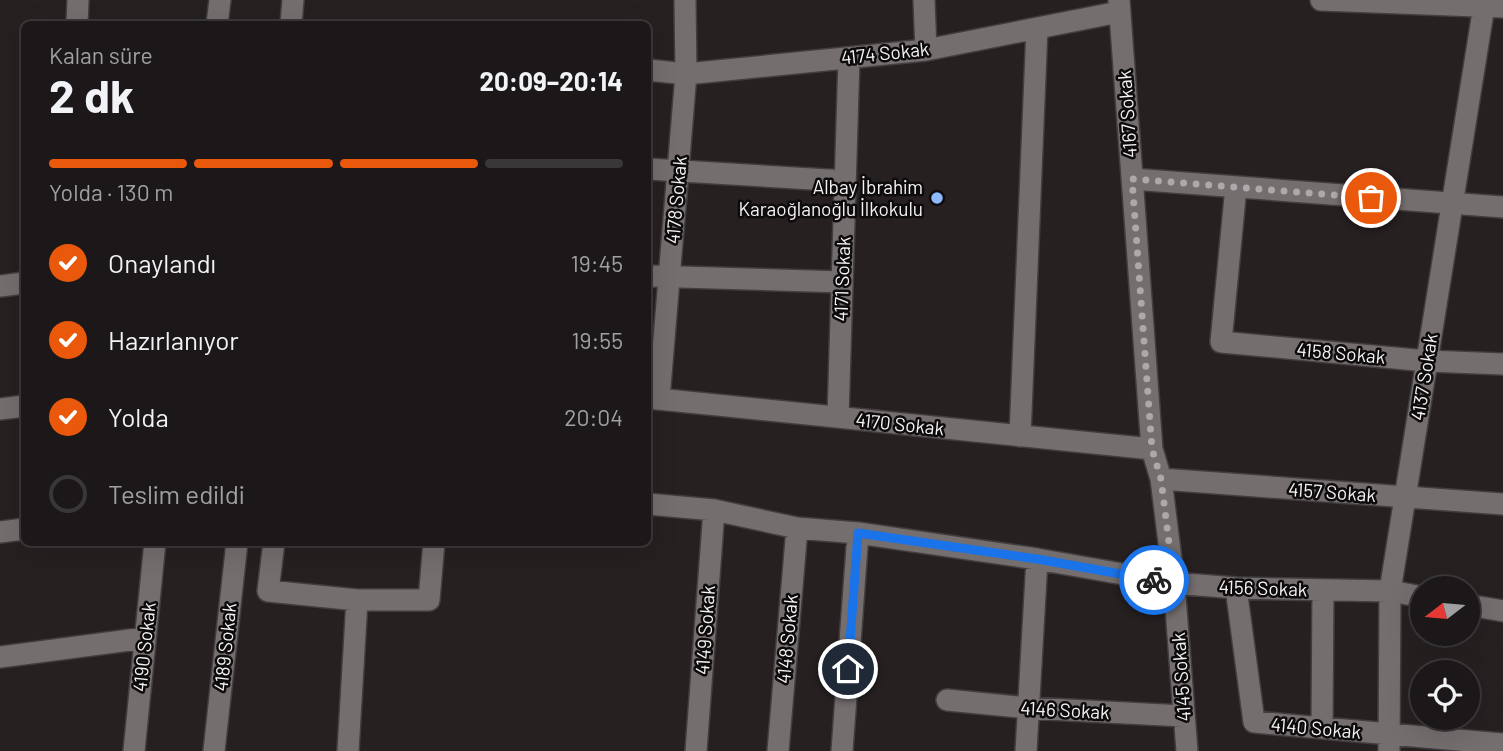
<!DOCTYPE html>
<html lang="tr">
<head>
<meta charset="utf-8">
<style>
  :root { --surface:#1c1819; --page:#252122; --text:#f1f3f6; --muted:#a0a0a2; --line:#3a3738; --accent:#ea580c }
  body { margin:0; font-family:Barlow,sans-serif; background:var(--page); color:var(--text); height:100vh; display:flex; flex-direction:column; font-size:26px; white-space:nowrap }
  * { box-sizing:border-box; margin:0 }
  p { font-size:23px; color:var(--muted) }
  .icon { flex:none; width:38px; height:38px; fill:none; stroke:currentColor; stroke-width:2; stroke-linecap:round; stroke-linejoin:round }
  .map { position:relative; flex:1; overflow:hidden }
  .sheet { position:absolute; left:21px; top:21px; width:630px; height:525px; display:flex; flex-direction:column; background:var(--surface); border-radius:10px; box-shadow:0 7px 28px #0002,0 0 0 2px var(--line) }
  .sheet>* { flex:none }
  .needle { width:46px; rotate:254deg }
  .tools { position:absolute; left:1410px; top:576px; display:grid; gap:14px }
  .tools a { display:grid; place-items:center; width:70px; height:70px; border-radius:50%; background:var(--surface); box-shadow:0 7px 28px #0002,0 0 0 2px var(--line); font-size:35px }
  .pin { position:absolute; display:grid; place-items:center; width:60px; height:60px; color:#fff; margin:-30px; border:4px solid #fff; border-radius:50%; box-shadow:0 2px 7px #0007 }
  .courier { position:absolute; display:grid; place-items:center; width:70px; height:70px; margin:-35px; border:5px solid #1a73e8; border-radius:50%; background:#fff; color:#222; box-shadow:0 2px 9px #0007 }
  .summary em { font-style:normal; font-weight:700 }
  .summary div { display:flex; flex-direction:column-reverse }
  .summary { display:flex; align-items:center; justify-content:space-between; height:119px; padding:0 28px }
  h1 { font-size:46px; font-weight:700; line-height:52px }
  .bar { display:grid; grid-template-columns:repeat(4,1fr); gap:10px 7px; align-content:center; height:84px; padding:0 28px }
  .bar i { height:9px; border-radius:5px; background:var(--line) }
  .bar .active { background:var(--accent) }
  .bar p { grid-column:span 4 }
  ol { padding:0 28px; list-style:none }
  li { display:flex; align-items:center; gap:21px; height:77px }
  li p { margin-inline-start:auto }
  li .icon { padding:7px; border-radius:50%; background:var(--accent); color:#fff; stroke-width:4 }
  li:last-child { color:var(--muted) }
  li i { width:38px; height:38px; border:4px solid var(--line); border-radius:50% }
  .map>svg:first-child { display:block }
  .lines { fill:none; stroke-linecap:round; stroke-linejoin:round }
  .minor-casing { stroke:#423d3e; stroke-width:24 }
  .minor { stroke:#756e6f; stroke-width:21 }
  .done { stroke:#ada8a9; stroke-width:7; stroke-dasharray:0 12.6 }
  .route { stroke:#1a73e8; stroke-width:9 }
  .poi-dot { fill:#8eb9fd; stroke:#0d0b0b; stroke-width:2.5 }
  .labels { text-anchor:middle; stroke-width:5; stroke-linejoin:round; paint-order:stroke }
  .street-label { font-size:19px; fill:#f5f2f2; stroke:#0d0b0b }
  .poi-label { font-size:19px; fill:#f5f2f2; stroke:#0d0b0b; text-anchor:end }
</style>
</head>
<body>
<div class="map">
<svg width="1503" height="751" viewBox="0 0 1503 751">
  <rect width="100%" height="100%" fill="#262021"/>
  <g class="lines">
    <g class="minor-casing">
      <path id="minor" d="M924 0 926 50
        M1119 0 1152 449 1161 479 1174 583 1187 751
        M1321 0 1503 7
        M77 24 78 0
        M217 24 220 0
        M291 24 293 0
        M648 70 686 74 926 50 1119 12
        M648 169 845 181
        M1132 179 1503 207
        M1236 187 1221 342 1427 361 1503 364
        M648 276 842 282
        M0 286 24 283
        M648 398 1152 449
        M659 399 686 74 685 0
        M0 409 24 406
        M838 417 849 58
        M1020 436 1037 28
        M1161 479 1503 504
        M648 504 714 510 797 528 858 533 1037 559 1174 583 1236 588 1390 591 1423 597
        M0 532 24 529
        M274 542 268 591 357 600H429L434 542
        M1236 588 1254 722 1503 744
        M1468 605 1503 611
        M0 657 145 638
        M947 700 1029 708 1184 716
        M1322 728 1323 590
        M134 751 155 542
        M214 751 237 542
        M348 751 357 600
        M696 751 714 510
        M778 751 797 528
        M842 751 858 533
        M1026 751 1037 559
        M1389 751 1390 591 1484 6"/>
    </g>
    <use href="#minor" class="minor"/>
  </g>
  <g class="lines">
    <path class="done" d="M1154 580 1174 583 1161 479 1152 449 1132 179 1371 198"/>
    <path class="route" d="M848 669 858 533 1037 559 1154 580"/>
  </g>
  <circle class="poi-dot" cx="937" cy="198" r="7"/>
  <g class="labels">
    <g class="street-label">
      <text transform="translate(885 53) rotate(-6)" y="7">4174 Sokak</text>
      <text transform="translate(1127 114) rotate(-94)" y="7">4167 Sokak</text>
      <text transform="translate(676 200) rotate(-85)" y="7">4178 Sokak</text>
      <text transform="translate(842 279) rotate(-88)" y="7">4171 Sokak</text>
      <text transform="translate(1341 353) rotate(5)" y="7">4158 Sokak</text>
      <text transform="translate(1424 377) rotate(-81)" y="7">4137 Sokak</text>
      <text transform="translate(900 424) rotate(6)" y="7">4170 Sokak</text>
      <text transform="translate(1332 492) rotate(4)" y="7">4157 Sokak</text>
      <text transform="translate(1263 588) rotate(2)" y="7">4156 Sokak</text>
      <text transform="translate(705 630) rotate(-86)" y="7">4149 Sokak</text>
      <text transform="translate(787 639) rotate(-85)" y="7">4148 Sokak</text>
      <text transform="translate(144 647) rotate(-84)" y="7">4190 Sokak</text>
      <text transform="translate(225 647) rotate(-84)" y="7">4189 Sokak</text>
      <text transform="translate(1181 677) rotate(-94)" y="7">4145 Sokak</text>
      <text transform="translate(1065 710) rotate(3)" y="7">4146 Sokak</text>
      <text transform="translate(1316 728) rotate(5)" y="7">4140 Sokak</text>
    </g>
    <g class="poi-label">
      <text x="923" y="194">Albay İbrahim<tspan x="923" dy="22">Karaoğlanoğlu İlkokulu</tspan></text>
    </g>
  </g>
</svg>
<div class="tools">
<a><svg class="needle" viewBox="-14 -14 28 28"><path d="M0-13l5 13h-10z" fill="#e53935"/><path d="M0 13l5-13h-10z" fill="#a0a0a2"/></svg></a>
<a><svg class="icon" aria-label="locate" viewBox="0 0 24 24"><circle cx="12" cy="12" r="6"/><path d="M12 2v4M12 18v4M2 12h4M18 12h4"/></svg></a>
</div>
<div class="pin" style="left:1371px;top:198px;background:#ea580c"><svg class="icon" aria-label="bag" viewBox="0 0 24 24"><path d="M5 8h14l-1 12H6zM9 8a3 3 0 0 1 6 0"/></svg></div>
<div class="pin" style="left:848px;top:669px;background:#1f2937"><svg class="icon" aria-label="home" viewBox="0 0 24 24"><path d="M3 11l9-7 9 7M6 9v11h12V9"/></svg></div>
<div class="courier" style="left:1154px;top:580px"><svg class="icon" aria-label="bike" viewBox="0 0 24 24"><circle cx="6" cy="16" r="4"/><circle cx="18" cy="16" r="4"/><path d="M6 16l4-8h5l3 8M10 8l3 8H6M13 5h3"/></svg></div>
<section class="sheet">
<div class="summary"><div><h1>2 dk</h1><p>Kalan süre</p></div><em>20:09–20:14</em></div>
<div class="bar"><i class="active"></i><i class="active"></i><i class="active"></i><i></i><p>Yolda · 130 m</p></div>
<ol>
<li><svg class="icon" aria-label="check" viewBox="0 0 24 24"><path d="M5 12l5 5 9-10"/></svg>Onaylandı<p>19:45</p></li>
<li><svg class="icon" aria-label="check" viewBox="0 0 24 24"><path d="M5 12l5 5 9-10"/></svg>Hazırlanıyor<p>19:55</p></li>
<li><svg class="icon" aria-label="check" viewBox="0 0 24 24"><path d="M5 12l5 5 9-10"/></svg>Yolda<p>20:04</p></li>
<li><i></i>Teslim edildi</li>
</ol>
</section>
</div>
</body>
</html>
